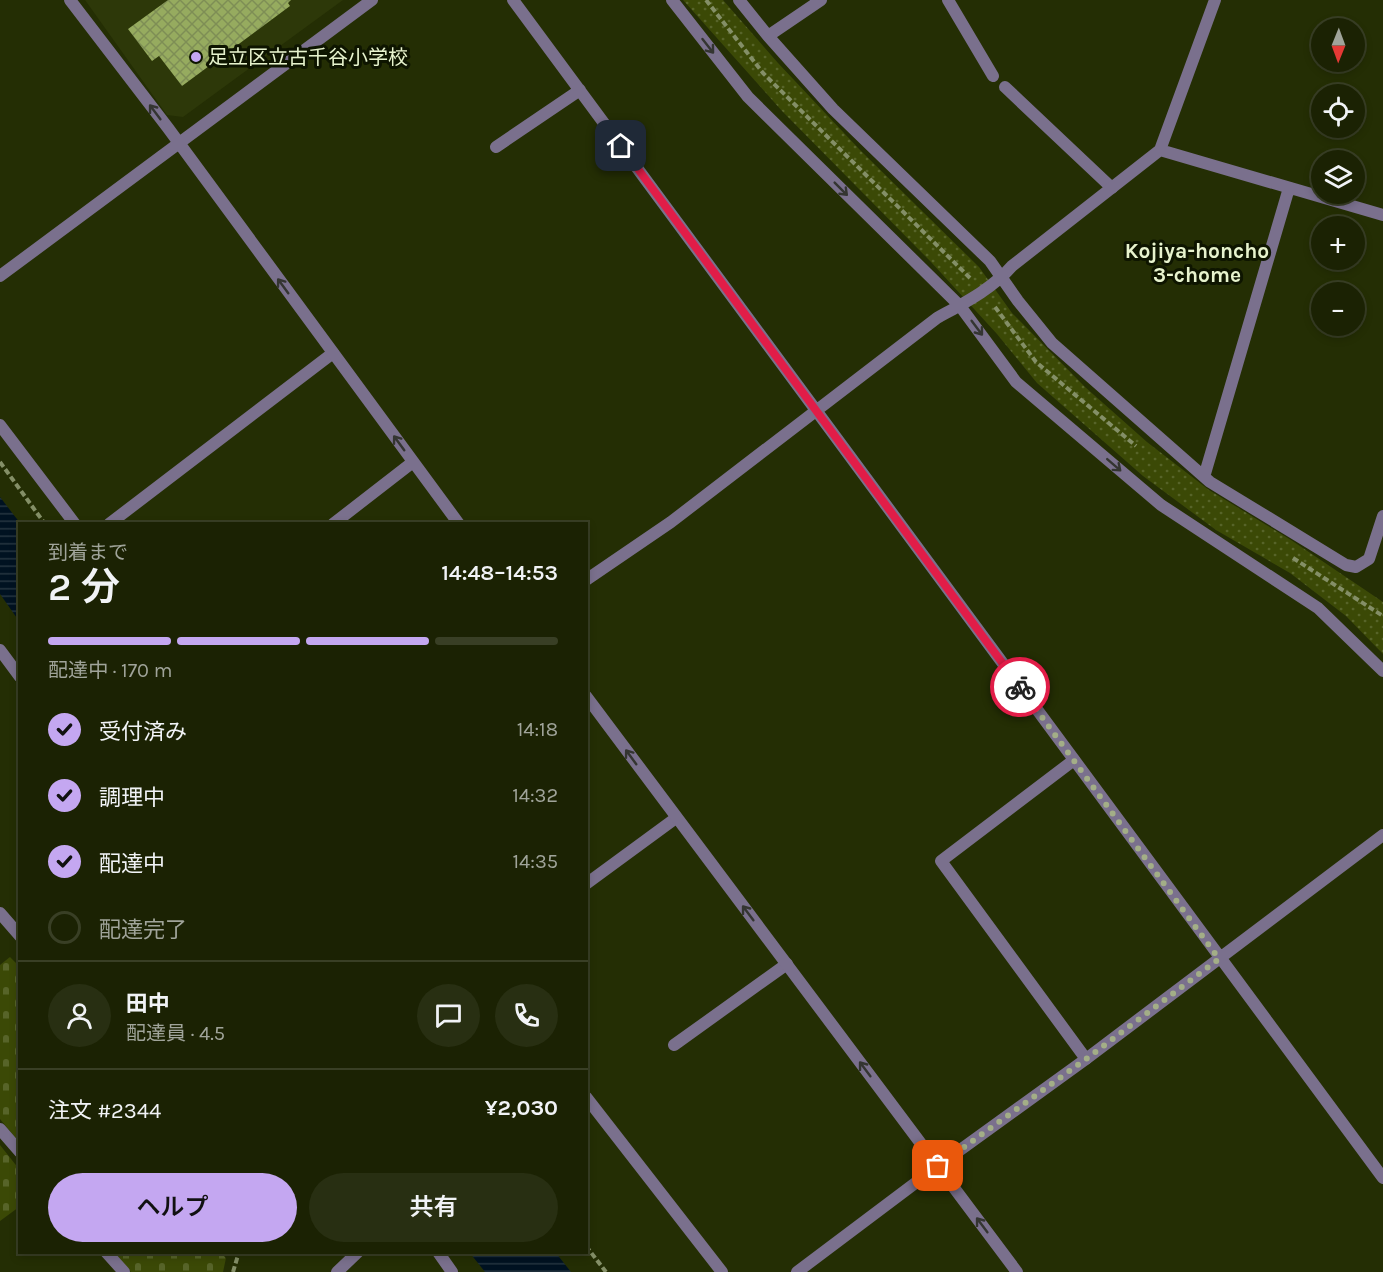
<!DOCTYPE html>
<html lang="ja">
<head>
<meta charset="utf-8">
<style>
  :root { --surface:#1b2203; --page:#282f12; --text:#f1f3f6; --muted:#a0a49a; --line:#393f25; --accent:#c4a7f1 }
  body { margin:0; font-family:Karla,"Noto Sans JP",sans-serif; background:var(--page); color:var(--text); height:100vh; display:flex; flex-direction:column; font-size:22px; white-space:nowrap }
  * { box-sizing:border-box; margin:0 }
  p { font-size:20px; color:var(--muted) }
  .icon { flex:none; width:33px; height:33px; fill:none; stroke:currentColor; stroke-width:2; stroke-linecap:round; stroke-linejoin:round }
  .map { position:relative; flex:1; overflow:hidden }
  .drawer { position:absolute; left:18px; top:522px; width:570px; height:732px; display:flex; flex-direction:column; background:var(--surface); border-radius:0px; box-shadow:0 3px 9px #0003,0 0 0 2px var(--line) }
  .drawer>* { flex:none }
  .needle { width:39px; rotate:181deg }
  .controls { position:absolute; left:1311px; top:18px; display:grid; gap:12px }
  .controls a { display:grid; place-items:center; width:54px; height:54px; border-radius:50%; background:var(--surface); box-shadow:0 3px 9px #0003,0 0 0 2px var(--line); font-size:30px }
  .pin { position:absolute; display:grid; place-items:center; width:51px; height:51px; color:#fff; margin:-26px; border-radius:12px; box-shadow:0 3px 9px #0006 }
  .courier { position:absolute; display:grid; place-items:center; width:60px; height:60px; margin:-30px; border:4px solid #e11d48; border-radius:50%; background:#fff; color:#222; box-shadow:0 2px 8px #0007 }
  .summary em { font-style:normal; font-weight:600 }
  .summary div { display:flex; flex-direction:column-reverse }
  .summary { display:flex; align-items:center; justify-content:space-between; height:102px; padding:0 30px }
  h1 { font-size:39px; font-weight:600; line-height:45px }
  .bar { display:grid; grid-template-columns:repeat(4,1fr); gap:9px 6px; align-content:center; height:72px; padding:0 30px }
  .bar i { height:8px; border-radius:4px; background:var(--line) }
  .bar .current { background:var(--accent) }
  .bar p { grid-column:span 4 }
  .line { display:flex; align-items:center; gap:15px; padding:0 30px; border-top:2px solid var(--line) }
  .line div { flex:1 }
  .round { display:grid; place-items:center; flex:none; width:63px; height:63px; border-radius:32px; background:var(--page) }
  ol { padding:0 30px; list-style:none }
  li { display:flex; align-items:center; gap:18px; height:66px }
  li p { margin-inline-start:auto }
  li .icon { padding:6px; border-radius:50%; background:var(--accent); color:#111; stroke-width:4 }
  li:last-child { color:var(--muted) }
  li i { width:33px; height:33px; border:3px solid var(--line); border-radius:50% }
  .action { display:flex; gap:12px; margin-top:auto; padding:12px 30px }
  .action a { flex:1; height:69px; border-radius:36px; background:var(--accent); color:#111; font-size:24px; font-weight:600; line-height:69px; text-align:center }
  .action a+a { background:var(--page); color:var(--text) }
  .map>svg:first-child { display:block }
  .built { fill:#2d3809 }
  .grass { fill:url(#grass-dots) }
  .cemetery { fill:url(#cemetery-stones) }
  .water { fill:url(#water-rules) }
  .building { fill:url(#building-cross-hatch) }
  .lines { fill:none; stroke-linecap:round; stroke-linejoin:round }
  .path { stroke:#848f67; stroke-width:4; stroke-dasharray:6 3; stroke-linecap:butt }
  .service { stroke:#7a708d; stroke-width:12 }
  .minor { stroke:#7a708d; stroke-width:12 }
  .oneway { stroke:#343531 }
  .done { stroke:#a3ae87; stroke-width:6; stroke-dasharray:0 10.8 }
  .route { stroke:#e11d48; stroke-width:8 }
  .poi-dot { fill:#c4a7f1; stroke:#0e1500; stroke-width:2 }
  .labels { text-anchor:middle; stroke-width:6; stroke-linejoin:round; paint-order:stroke }
  .poi-label { font-size:20px; fill:#e7f3cd; stroke:#0e1500; text-anchor:start }
  .neighbourhood-label { font-size:21px; font-weight:bold; fill:#e7f3cd; stroke:#0e1500 }
</style>
</head>
<body>
<div class="map">
<svg width="1383" height="1272" viewBox="0 0 1383 1272">
  <defs>
    <pattern id="grass-dots" width="8" height="8" patternUnits="userSpaceOnUse" patternTransform="scale(1.5)"><rect width="8" height="8" fill="#3b4906"/><path d="M2 2h.1M6 6h.1" fill="none" stroke="#576429" stroke-width="1.8" stroke-linecap="round"/></pattern>
    <pattern id="cemetery-stones" width="16" height="16" patternUnits="userSpaceOnUse" patternTransform="scale(1.5)"><rect width="16" height="16" fill="#3b4906"/><path d="M2 7V4a2 2 0 0 1 4 0v3zM10 15v-3a2 2 0 0 1 4 0v3z" fill="#576429"/></pattern>
    <pattern id="water-rules" width="6" height="5" patternUnits="userSpaceOnUse" patternTransform="scale(1.5)"><rect width="6" height="5" fill="#001221"/><path d="M0 2.5h6" fill="none" stroke="#253540"/></pattern>
    <pattern id="building-cross-hatch" width="8" height="8" patternUnits="userSpaceOnUse" patternTransform="scale(1.5)"><rect width="8" height="8" fill="#96ab5f"/><path d="M0 0l8 8M0 8l8-8" fill="none" stroke="#7e8e55"/></pattern>
  </defs>
  <rect width="100%" height="100%" fill="#242e04"/>
  <path class="built" d="M85 0H343L183 117 167 115Z"/>
  <path class="grass" d="M683 0H723L778 63 860 150 979 267 1012 313 1085 387 1147 442 1209 490 1291 540 1383 602V654L1346 616 1290 573 1216 530 1143 476 1037 383 997 334 931 262 782 111Z"/>
  <path class="cemetery" d="M10 957 19 966V1142L0 1119V965Z
    M0 1145 19 1169V1207L0 1221Z
    M220 1252 226 1258 223 1272H131L114 1253Z"/>
  <path class="water" d="M0 497 20 523 19 621 0 594Z
    M470 1253H556L571 1272H485Z"/>
  <path class="building" d="M168 0H291L288 3 290 6 182 86 159 56 152 61 128 29Z"/>
  <g class="lines">
    <path class="path" d="M706 0 763 73 970 278
      M995 307 1036 362 1136 446
      M0 462 45 524
      M1293 558 1383 616
      M586 1246 606 1272
      M233 1272 239 1252"/>
    <path class="service" d="M1005 87 1112 188
      M0 425 75 524
      M109 524 333 353
      M1074 760 941 861 1086 1059
      M586 884 676 818
      M674 1045 787 964
      M586 1097 722 1272
      M0 1129 20 1152
      M106 1252 124 1272
      M337 1272 358 1252"/>
    <path class="minor" d="M70 0 168 128 459 524
      M513 0C803 393 1091 787 1383 1178
      M672 0 748 97 960 306 1016 382 1161 505 1318 608 1383 671
      M739 0 768 36 833 109 990 261 1018 301 1052 343 1210 482 1346 565 1356 567 1369 559 1383 516
      M948 0 993 76
      M768 36 821 0
      M496 147 580 90
      M1160 150 1383 215
      M0 276 372 0
      M1204 477 1289 188
      M333 524 413 462
      M586 580 671 522 937 318C964 303 992 289 1012 266L1160 150 1215 0
      M0 650 20 677
      M586 696 1017 1272
      M0 913 20 936
      M438 1252 452 1272
      M797 1272 938 1166 1086 1059 1383 835"/>
  </g>
  <defs><path id="oneway-shaft" d="M-6 0H5M1.5-3L5.5 0L1.5 3" fill="none" stroke-width="1.6" stroke-linecap="round" stroke-linejoin="round" transform="scale(1.5)"/></defs>
  <g class="oneway">
    <use href="#oneway-shaft" transform="translate(708 46) rotate(52)"/>
    <use href="#oneway-shaft" transform="translate(155 112) rotate(-127)"/>
    <use href="#oneway-shaft" transform="translate(841 189) rotate(45)"/>
    <use href="#oneway-shaft" transform="translate(283 286) rotate(-126)"/>
    <use href="#oneway-shaft" transform="translate(977 328) rotate(53)"/>
    <use href="#oneway-shaft" transform="translate(399 443) rotate(-126)"/>
    <use href="#oneway-shaft" transform="translate(1114 465) rotate(41)"/>
    <use href="#oneway-shaft" transform="translate(631 757) rotate(-126)"/>
    <use href="#oneway-shaft" transform="translate(748 913) rotate(-127)"/>
    <use href="#oneway-shaft" transform="translate(865 1069) rotate(-127)"/>
    <use href="#oneway-shaft" transform="translate(982 1225) rotate(-127)"/>
  </g>
  <g class="lines">
    <path class="done" d="M938 1166 1086 1059 1219 959 1020 687"/>
    <path class="route" d="M621 146 1020 687"/>
  </g>
  <circle class="poi-dot" cx="196" cy="57" r="6"/>
  <g class="labels">
    <g class="poi-label">
      <text x="208" y="64">足立区立古千谷小学校</text>
    </g>
    <g class="neighbourhood-label">
      <text x="1197" y="258">Kojiya-honcho<tspan x="1197" dy="24">3-chome</tspan></text>
    </g>
  </g>
</svg>
<div class="controls">
<a><svg class="needle" viewBox="-14 -14 28 28"><path d="M0-13l5 13h-10z" fill="#e53935"/><path d="M0 13l5-13h-10z" fill="#a0a49a"/></svg></a>
<a><svg class="icon" aria-label="locate" viewBox="0 0 24 24"><circle cx="12" cy="12" r="6"/><path d="M12 2v4M12 18v4M2 12h4M18 12h4"/></svg></a>
<a><svg class="icon" aria-label="layers" viewBox="0 0 24 24"><path d="M12 4l9 5-9 5-9-5zM3 14l9 5 9-5"/></svg></a>
<a>+</a>
<a>−</a>
</div>
<div class="pin" style="left:938px;top:1166px;background:#ea580c"><svg class="icon" aria-label="bag" viewBox="0 0 24 24"><path d="M5 8h14l-1 12H6zM9 8a3 3 0 0 1 6 0"/></svg></div>
<div class="pin" style="left:621px;top:146px;background:#1f2937"><svg class="icon" aria-label="home" viewBox="0 0 24 24"><path d="M3 11l9-7 9 7M6 9v11h12V9"/></svg></div>
<div class="courier" style="left:1020px;top:687px"><svg class="icon" aria-label="bike" viewBox="0 0 24 24"><circle cx="6" cy="16" r="4"/><circle cx="18" cy="16" r="4"/><path d="M6 16l4-8h5l3 8M10 8l3 8H6M13 5h3"/></svg></div>
<section class="drawer">
<div class="summary"><div><h1>2 分</h1><p>到着まで</p></div><em>14:48–14:53</em></div>
<div class="bar"><i class="current"></i><i class="current"></i><i class="current"></i><i></i><p>配達中 · 170 m</p></div>
<ol>
<li><svg class="icon" aria-label="check" viewBox="0 0 24 24"><path d="M5 12l5 5 9-10"/></svg>受付済み<p>14:18</p></li>
<li><svg class="icon" aria-label="check" viewBox="0 0 24 24"><path d="M5 12l5 5 9-10"/></svg>調理中<p>14:32</p></li>
<li><svg class="icon" aria-label="check" viewBox="0 0 24 24"><path d="M5 12l5 5 9-10"/></svg>配達中<p>14:35</p></li>
<li><i></i>配達完了</li>
</ol>
<div class="line" style="height:108px"><a class="round"><svg class="icon" aria-label="person" viewBox="0 0 24 24"><circle cx="12" cy="8" r="4"/><path d="M4 21q1-7 8-7t8 7"/></svg></a><div><b>田中</b><p>配達員 · 4.5</p></div><a class="round"><svg class="icon" aria-label="chat" viewBox="0 0 24 24"><path d="M4 5h16v11H9l-5 4z"/></svg></a><a class="round"><svg class="icon" aria-label="phone" viewBox="0 0 24 24"><path d="M5 4h4l2 5-3 2q2 4 5 5l2-3 5 2v4C11 20 4 13 5 4z"/></svg></a></div>
<div class="line" style="height:78px"><div>注文 #2344</div><b>¥2,030</b></div>
<div class="action"><a>ヘルプ</a><a>共有</a></div>
</section>
</div>
</body>
</html>
